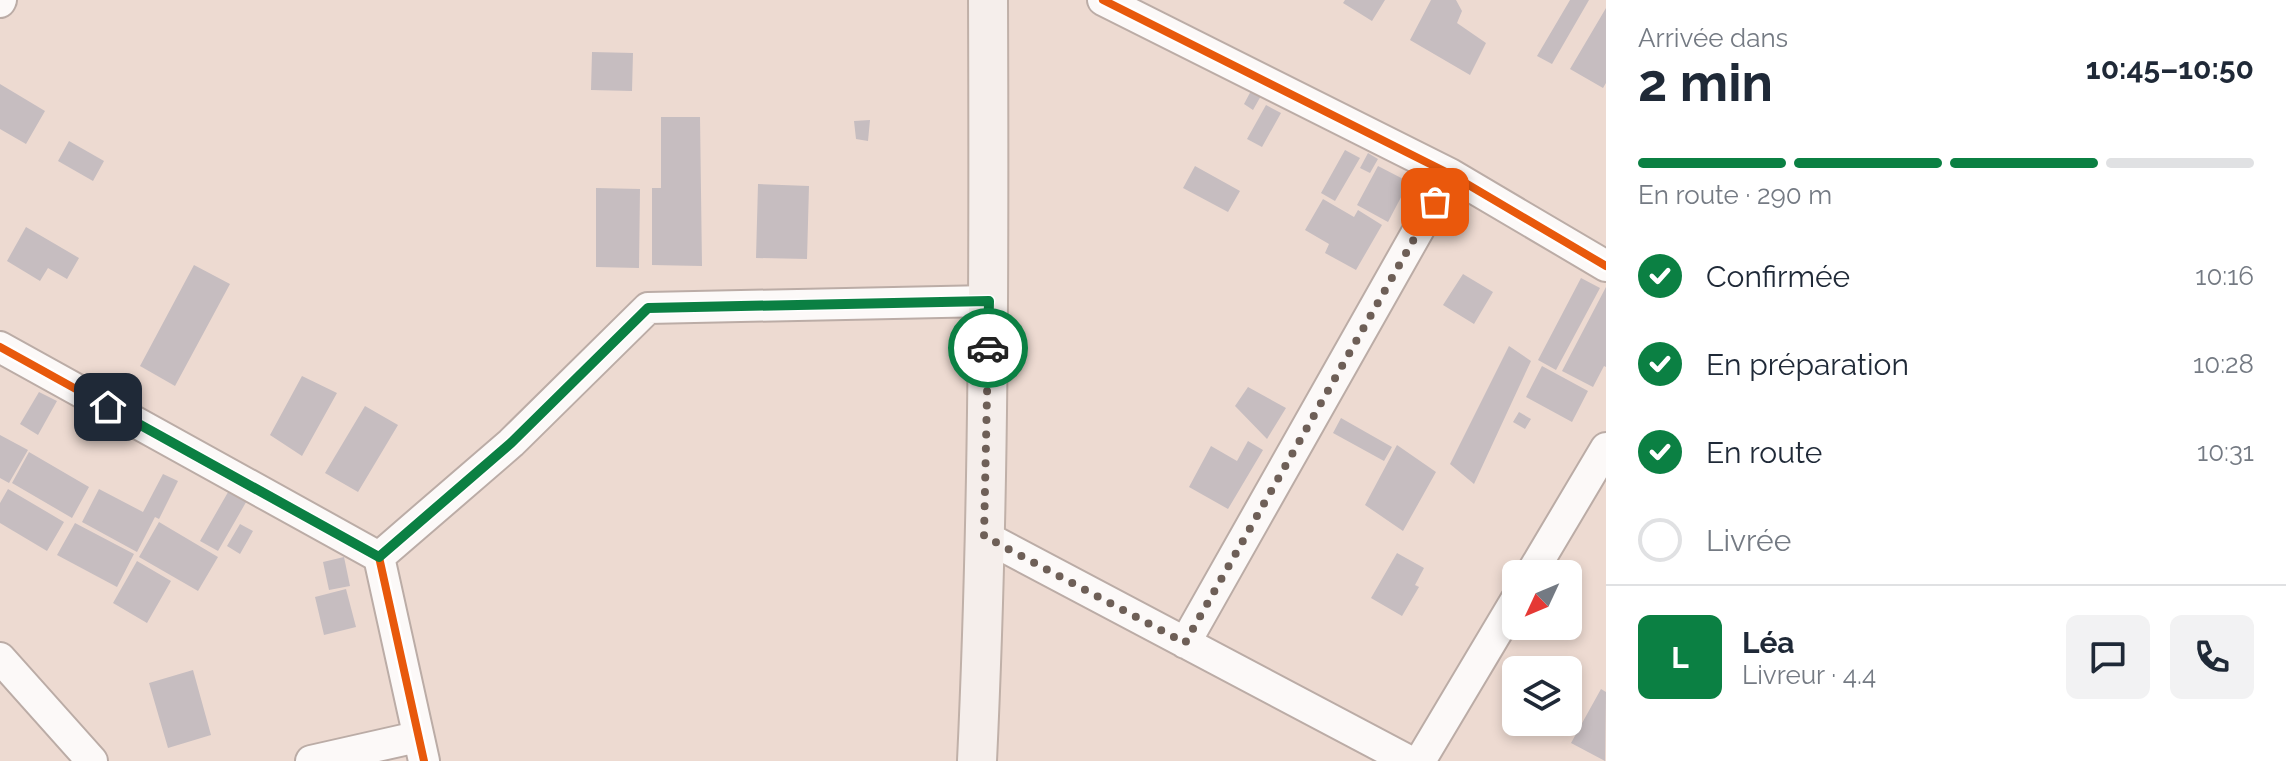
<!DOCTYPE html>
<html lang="fr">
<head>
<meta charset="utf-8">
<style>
  :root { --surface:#fff; --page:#f2f2f3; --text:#1f2937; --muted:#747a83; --line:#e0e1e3; --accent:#0b8043 }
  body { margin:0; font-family:Raleway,sans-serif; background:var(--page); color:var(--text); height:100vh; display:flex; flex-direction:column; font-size:30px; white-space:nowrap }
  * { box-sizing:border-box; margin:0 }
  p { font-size:26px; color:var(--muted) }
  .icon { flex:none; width:44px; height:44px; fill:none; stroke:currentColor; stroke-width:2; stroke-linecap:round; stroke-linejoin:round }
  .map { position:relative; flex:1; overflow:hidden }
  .drawer { display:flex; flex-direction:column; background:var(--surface); width:680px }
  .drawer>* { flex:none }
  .needle { width:52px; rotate:226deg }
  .fabs { position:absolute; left:1502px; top:560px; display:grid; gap:16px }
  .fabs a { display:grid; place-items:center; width:80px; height:80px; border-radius:12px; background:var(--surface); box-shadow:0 4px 12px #0003; font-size:40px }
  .pin { position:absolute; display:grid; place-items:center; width:68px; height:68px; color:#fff; margin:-34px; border-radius:16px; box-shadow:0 4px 12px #0006 }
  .courier { position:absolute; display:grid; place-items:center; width:80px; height:80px; margin:-40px; border:6px solid #0b8043; border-radius:50%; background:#fff; color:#222; box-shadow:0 2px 10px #0007 }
  .summary em { font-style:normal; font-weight:700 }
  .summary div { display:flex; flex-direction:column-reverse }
  .summary { display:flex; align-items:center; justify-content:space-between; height:136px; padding:0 32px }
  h1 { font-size:52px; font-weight:700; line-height:60px }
  .bar { display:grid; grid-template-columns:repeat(4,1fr); gap:12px 8px; align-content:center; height:96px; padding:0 32px }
  .bar i { height:10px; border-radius:6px; background:var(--line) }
  .bar .current { background:var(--accent) }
  .bar p { grid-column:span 4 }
  .line { display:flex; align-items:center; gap:20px; padding:0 32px; border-top:2px solid var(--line) }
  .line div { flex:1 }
  .round { display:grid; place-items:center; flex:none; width:84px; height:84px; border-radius:12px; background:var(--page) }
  ol { padding:0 32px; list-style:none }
  li { display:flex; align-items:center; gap:24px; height:88px }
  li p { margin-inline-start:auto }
  li .icon { padding:8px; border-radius:50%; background:var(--accent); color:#fff; stroke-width:4 }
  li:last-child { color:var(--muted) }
  li i { width:44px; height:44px; border:4px solid var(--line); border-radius:50% }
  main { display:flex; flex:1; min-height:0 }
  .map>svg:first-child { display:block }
  .building { fill:#c6bdc0 }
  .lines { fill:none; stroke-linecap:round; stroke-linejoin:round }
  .minor-casing { stroke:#bbaca6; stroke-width:34 }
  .major-casing { stroke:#c0b0a8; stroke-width:42 }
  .minor { stroke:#fcf9f8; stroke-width:30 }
  .major { stroke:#f5eeeb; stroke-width:38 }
  .cycleway-casing { stroke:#fff; stroke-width:13 }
  .cycleway { stroke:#e8590c; stroke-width:8 }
  .done { stroke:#6e5f57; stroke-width:8; stroke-dasharray:0 14.4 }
  .route { stroke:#0b8043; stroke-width:10 }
</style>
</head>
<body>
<main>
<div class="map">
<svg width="1606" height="761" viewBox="0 0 1606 761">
  <rect width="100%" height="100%" fill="#eddad1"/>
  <path class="building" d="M1345 0H1385L1372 21 1343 3Z
    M1431 0H1456L1462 11 1457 23 1486 43 1470 75 1410 40Z
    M1570 0H1589L1552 64 1537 56Z
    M1606 8V83L1603 88 1570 69Z
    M592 52 633 53 632 91 591 90Z
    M0 84 45 111 26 144 0 129Z
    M1252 89 1262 94 1253 110 1244 104Z
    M1266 105 1281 113 1262 147 1247 139Z
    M661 117H700L702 266 652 265V188H661Z
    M870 120 868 141 856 139 854 121Z
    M69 141 104 161 93 181 58 161Z
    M1345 150 1360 158 1335 201 1321 193Z
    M1368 153 1378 159 1370 173 1360 168Z
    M1195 166 1240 191 1228 212 1183 188Z
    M1378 166 1409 182 1388 222 1357 205Z
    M758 184 809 186 807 259 756 258Z
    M596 188 640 189 639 268 596 267Z
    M1323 199 1354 217 1358 210 1382 225 1356 270 1325 253 1329 244 1305 230Z
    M26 227 79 258 67 279 48 268 40 281 7 261Z
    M194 265 230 284 175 386 140 366Z
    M1463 274 1493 292 1474 324 1443 305Z
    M1581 278 1600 288 1556 370 1538 360Z
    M1606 287V367L1604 366 1593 387 1562 371Z
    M1509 346 1531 361 1474 484 1450 464Z
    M1542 366 1588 391 1572 422 1526 397Z
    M302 376 337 393 302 456 270 435Z
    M1248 387 1286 408 1267 439 1235 406Z
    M39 392 57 401 38 435 20 424Z
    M365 406 398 425 358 492 325 473Z
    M1519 412 1531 419 1525 429 1513 422Z
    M1341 418 1392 447 1384 461 1333 433Z
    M0 435 28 450 9 483 0 478Z
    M1248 441 1263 450 1228 509 1189 487 1211 446 1237 461Z
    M1397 445 1436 472 1403 531 1365 505Z
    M29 452 89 487 72 518 12 483Z
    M163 474 178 481 159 519 155 517 137 552 82 522 99 489 143 512Z
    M231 487 249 497 218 551 200 541Z
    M8 489 64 522 47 551 0 523V503Z
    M159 522 218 557 198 591 139 557Z
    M75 523 134 554 117 587 57 555Z
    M240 524 253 531 240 554 227 546Z
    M1397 553 1424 568 1415 585 1419 587 1402 616 1371 598Z
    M344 557 350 586 329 590 323 562Z
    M137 561 171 581 147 623 113 603Z
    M346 589 356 627 324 635 315 597Z
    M193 670 211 735 168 748 149 683Z
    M1601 689 1606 692 1605 761 1571 743Z"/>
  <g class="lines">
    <g class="minor-casing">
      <path id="minor" d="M1103 0 1450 174 1606 266
        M0 2 1 0
        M0 347 379 557 424 761
        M984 536 1409 761
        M379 557 511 443 648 308 989 301
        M1531 574 1606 448
        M1185 643 1450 174
        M0 658 92 761
        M311 761 417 737
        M1420 761 1516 600"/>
    </g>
    <g class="major-casing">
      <path id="major" d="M977 761C989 508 989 254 988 0"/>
    </g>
    <use href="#minor" class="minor"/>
    <use href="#major" class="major"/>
    <g class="cycleway-casing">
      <path id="cycleway" d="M1103 0 1450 174 1606 266
        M0 347 379 557 424 761
        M379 557 511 443 648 308 989 301"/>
    </g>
    <use href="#cycleway" class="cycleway"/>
  </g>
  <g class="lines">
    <path class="done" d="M988 348 984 536 1185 643 1435 202"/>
    <path class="route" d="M108 407 379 557 511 443 648 308 989 301 988 348"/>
  </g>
</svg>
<div class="fabs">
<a><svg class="needle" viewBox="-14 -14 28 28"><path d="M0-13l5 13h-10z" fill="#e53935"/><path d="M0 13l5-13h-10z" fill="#747a83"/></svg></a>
<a><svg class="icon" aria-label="layers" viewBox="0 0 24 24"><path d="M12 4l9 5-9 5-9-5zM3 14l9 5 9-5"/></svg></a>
</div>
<div class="pin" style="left:1435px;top:202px;background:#ea580c"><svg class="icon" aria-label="bag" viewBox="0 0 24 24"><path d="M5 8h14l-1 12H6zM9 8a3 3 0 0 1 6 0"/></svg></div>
<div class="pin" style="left:108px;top:407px;background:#1f2937"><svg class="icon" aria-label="home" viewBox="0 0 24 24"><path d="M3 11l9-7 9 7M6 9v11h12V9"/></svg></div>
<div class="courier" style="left:988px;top:348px"><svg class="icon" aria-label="car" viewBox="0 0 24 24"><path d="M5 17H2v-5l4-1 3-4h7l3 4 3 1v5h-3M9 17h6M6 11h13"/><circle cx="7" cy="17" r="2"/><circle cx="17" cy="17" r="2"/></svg></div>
</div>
<section class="drawer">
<div class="summary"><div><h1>2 min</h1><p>Arrivée dans</p></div><em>10:45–10:50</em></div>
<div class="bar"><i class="current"></i><i class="current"></i><i class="current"></i><i></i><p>En route · 290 m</p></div>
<ol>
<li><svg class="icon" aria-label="check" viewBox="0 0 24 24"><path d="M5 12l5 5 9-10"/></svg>Confirmée<p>10:16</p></li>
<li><svg class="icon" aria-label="check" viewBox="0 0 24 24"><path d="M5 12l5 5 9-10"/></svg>En préparation<p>10:28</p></li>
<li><svg class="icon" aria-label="check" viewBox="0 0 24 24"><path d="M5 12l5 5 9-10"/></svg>En route<p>10:31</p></li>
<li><i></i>Livrée</li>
</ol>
<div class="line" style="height:144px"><b class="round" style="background:var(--accent);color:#fff">L</b><div><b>Léa</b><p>Livreur · 4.4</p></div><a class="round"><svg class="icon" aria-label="chat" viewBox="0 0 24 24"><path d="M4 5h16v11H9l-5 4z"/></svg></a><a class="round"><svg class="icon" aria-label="phone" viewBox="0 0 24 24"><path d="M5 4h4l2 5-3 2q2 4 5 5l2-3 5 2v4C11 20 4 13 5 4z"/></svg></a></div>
</section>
</main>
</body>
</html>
